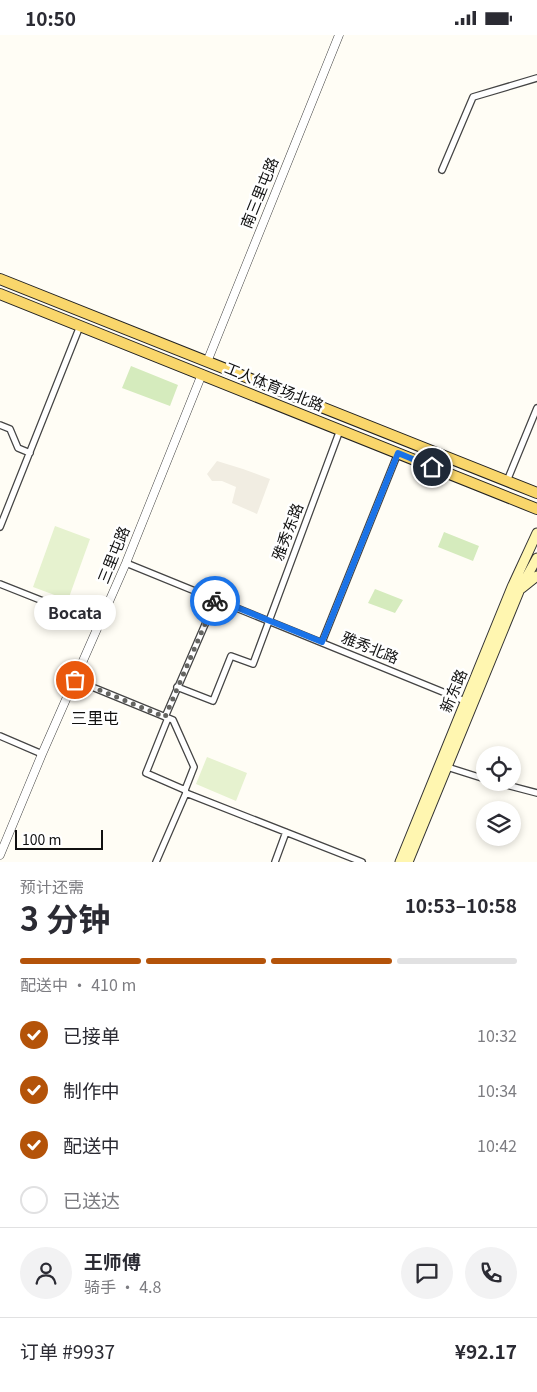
<!DOCTYPE html>
<html lang="zh">
<head>
<meta charset="utf-8">
<style>
  :root { --surface:#fff; --page:#f2f2f3; --text:#2b2b33; --muted:#7c7c81; --line:#e1e1e2; --accent:#b45309 }
  body { margin:0; font-family:Georgia,"Noto Sans SC",serif; background:var(--page); color:var(--text); height:100vh; display:flex; flex-direction:column; font-size:19px; white-space:nowrap }
  * { box-sizing:border-box; margin:0 }
  p { font-size:16px; color:var(--muted) }
  .icon { flex:none; width:28px; height:28px; fill:none; stroke:currentColor; stroke-width:2; stroke-linecap:round; stroke-linejoin:round }
  .map { position:relative; height:827px; overflow:hidden }
  .panel { display:flex; flex-direction:column; background:var(--surface); flex:1 }
  .panel>* { flex:none }
  .controls { position:absolute; left:476px; top:711px; display:grid; gap:10px }
  .controls a { display:grid; place-items:center; width:45px; height:45px; border-radius:50%; background:var(--surface); box-shadow:0 2px 8px #0003; font-size:25px }
  .scale { position:absolute; left:15px; bottom:12px; width:88px; box-sizing:border-box; padding-left:5px; border:2px solid #111; border-top:0; font-size:14px; line-height:18px; white-space:nowrap; color:#111; -webkit-text-stroke:4px #fff; paint-order:stroke }
  .pin { position:absolute; display:grid; place-items:center; width:42px; height:42px; color:#fff; margin:-21px; border:2px solid #fff; border-radius:50%; box-shadow:0 1px 5px #0007 }
  .courier { position:absolute; display:grid; place-items:center; width:50px; height:50px; margin:-25px; border:4px solid #1a73e8; border-radius:50%; background:#fff; color:#222; box-shadow:0 1px 6px #0007 }
  .bubble { position:absolute; height:35px; border-radius:18px; background:var(--surface); box-shadow:0 2px 8px #0003; font-size:16px; font-weight:700; line-height:35px; text-align:center }
  .headline em { font-style:normal; font-weight:700 }
  .headline div { display:flex; flex-direction:column-reverse }
  .headline { display:flex; align-items:center; justify-content:space-between; height:85px; padding:0 20px }
  h1 { font-size:32px; font-weight:700; line-height:38px }
  .bar { display:grid; grid-template-columns:repeat(4,1fr); gap:8px 5px; align-content:center; height:60px; padding:0 20px }
  .bar i { height:6px; border-radius:4px; background:var(--line) }
  .bar .on { background:var(--accent) }
  .bar p { grid-column:span 4 }
  .line { display:flex; align-items:center; gap:12px; padding:0 20px; border-top:1px solid var(--line) }
  .line div { flex:1 }
  .round { display:grid; place-items:center; flex:none; width:52px; height:52px; border-radius:26px; background:var(--page) }
  ol { padding:0 20px; list-style:none }
  li { display:flex; align-items:center; gap:15px; height:55px }
  li p { margin-inline-start:auto }
  li .icon { padding:5px; border-radius:50%; background:var(--accent); color:#fff; stroke-width:4 }
  li:last-child { color:var(--muted) }
  li i { width:28px; height:28px; border:2px solid var(--line); border-radius:50% }
  .status { display:flex; justify-content:space-between; align-items:center; height:35px; padding:0 25px; background:var(--surface); direction:ltr }
  .status svg { height:14px; fill:currentColor }
  .map>svg:first-child { display:block }
  .green { fill:#d5ebbd }
  .pitch { fill:#e6f2cf }
  .plaza { fill:#f1ede2 }
  .lines { fill:none; stroke-linecap:round; stroke-linejoin:round }
  .minor-casing { stroke:#444; stroke-width:8 }
  .tertiary-casing { stroke:#444; stroke-width:9 }
  .secondary-casing { stroke:#333; stroke-width:11 }
  .primary-casing { stroke:#222; stroke-width:12 }
  .minor { stroke:#fff; stroke-width:5.5 }
  .tertiary { stroke:#fff; stroke-width:8 }
  .secondary { stroke:#fff6b0; stroke-width:9 }
  .primary { stroke:#f9d66b; stroke-width:10 }
  .done { stroke:#646461; stroke-width:5; stroke-dasharray:0 9 }
  .route { stroke:#1a73e8; stroke-width:6 }
  .labels { text-anchor:middle; stroke-width:5; stroke-linejoin:round; paint-order:stroke }
  .street-label { font-size:15px; fill:#111; stroke:#fff }
  .neighbourhood-label { font-size:16px; fill:#111; stroke:#fff }
</style>
</head>
<body>
<div class="status"><b>10:50</b><svg viewBox="0 0 49 12"><path d="M0 12V9h3v3zM5 12V6h3v6zM10 12V3h3v9zM15 12V0h3v12zM26 1h20v11H26zM47 4h2v5h-2z"/></svg></div>
<div class="map">
<svg width="537" height="827" viewBox="0 0 537 827">
  <rect width="100%" height="100%" fill="#fffdf5"/>
  <path class="green" d="M131 331 178 350 170 371 122 353Z
    M444 497 479 511 473 526 438 512Z
    M375 554 403 565 395 578 368 568Z"/>
  <path class="pitch" d="M55 491 90 504 68 565 33 552Z
    M207 722 247 738 236 766 196 749Z"/>
  <path class="plaza" d="M217 426 243 434 270 444 257 479 232 468 236 452 222 446H212L207 439Z"/>
  <g class="lines">
    <g class="minor-casing">
      <path id="minor" d="M442 135 473 62 537 43
        M0 390 10 394 18 413 30 418
        M507 446 537 373
        M0 492 80 291
        M126 528 465 666
        M0 549 101 589
        M322 607 398 418
        M75 645 168 683 146 738 185 755 186 758 156 827
        M177 652 213 666 231 621 253 629 340 395
        M165 682 216 564
        M168 683 173 685 194 732 185 755
        M0 701 42 719
        M447 732 485 744
        M499 748 537 758
        M186 758 362 827
        M275 827 286 797"/>
    </g>
    <g class="tertiary-casing">
      <path id="tertiary" d="M207 327 339 0
        M0 820 42 719 126 528 202 339"/>
    </g>
    <g class="secondary-casing">
      <path id="secondary" d="M522 553 537 541
        M400 827 512 552 537 498
        M408 827 520 554 537 523"/>
    </g>
    <g class="primary-casing">
      <path id="primary" d="M0 244 537 458
        M0 259 537 474"/>
    </g>
    <use href="#minor" class="minor"/>
    <use href="#tertiary" class="tertiary"/>
    <use href="#secondary" class="secondary"/>
    <use href="#primary" class="primary"/>
  </g>
  <g class="lines">
    <path class="done" d="M75 645 165 682 215 566"/>
    <path class="route" d="M215 566 216 564 322 607 398 418 432 432"/>
  </g>
  <g class="labels">
    <g class="street-label">
      <text transform="translate(260 158) rotate(-68)" y="5">南三里屯路</text>
      <text transform="translate(274 352) rotate(22)" y="5">工人体育场北路</text>
      <text transform="translate(288 497) rotate(-69)" y="5">雅秀东路</text>
      <text transform="translate(114 520) rotate(-68)" y="5">三里屯路</text>
      <text transform="translate(370 613) rotate(22)" y="5">雅秀北路</text>
      <text transform="translate(454 656) rotate(-67)" y="5">新东路</text>
    </g>
    <g class="neighbourhood-label">
      <text x="95" y="689">三里屯</text>
    </g>
  </g>
</svg>
<div class="controls">
<a><svg class="icon" aria-label="locate" viewBox="0 0 24 24"><circle cx="12" cy="12" r="6"/><path d="M12 2v4M12 18v4M2 12h4M18 12h4"/></svg></a>
<a><svg class="icon" aria-label="layers" viewBox="0 0 24 24"><path d="M12 4l9 5-9 5-9-5zM3 14l9 5 9-5"/></svg></a>
</div>
<div class="scale">100 m</div>
<div class="pin" style="left:75px;top:645px;background:#ea580c"><svg class="icon" aria-label="bag" viewBox="0 0 24 24"><path d="M5 8h14l-1 12H6zM9 8a3 3 0 0 1 6 0"/></svg></div>
<div class="pin" style="left:432px;top:432px;background:#1f2937"><svg class="icon" aria-label="home" viewBox="0 0 24 24"><path d="M3 11l9-7 9 7M6 9v11h12V9"/></svg></div>
<div class="courier" style="left:215px;top:566px"><svg class="icon" aria-label="bike" viewBox="0 0 24 24"><circle cx="6" cy="16" r="4"/><circle cx="18" cy="16" r="4"/><path d="M6 16l4-8h5l3 8M10 8l3 8H6M13 5h3"/></svg></div>
<div class="bubble" style="left:34px;top:560px;width:82px">Bocata</div>
</div>
<section class="panel">
<div class="headline"><div><h1>3 分钟</h1><p>预计还需</p></div><em>10:53–10:58</em></div>
<div class="bar"><i class="on"></i><i class="on"></i><i class="on"></i><i></i><p>配送中 · 410 m</p></div>
<ol>
<li><svg class="icon" aria-label="check" viewBox="0 0 24 24"><path d="M5 12l5 5 9-10"/></svg>已接单<p>10:32</p></li>
<li><svg class="icon" aria-label="check" viewBox="0 0 24 24"><path d="M5 12l5 5 9-10"/></svg>制作中<p>10:34</p></li>
<li><svg class="icon" aria-label="check" viewBox="0 0 24 24"><path d="M5 12l5 5 9-10"/></svg>配送中<p>10:42</p></li>
<li><i></i>已送达</li>
</ol>
<div class="line" style="height:90px"><a class="round"><svg class="icon" aria-label="person" viewBox="0 0 24 24"><circle cx="12" cy="8" r="4"/><path d="M4 21q1-7 8-7t8 7"/></svg></a><div><b>王师傅</b><p>骑手 · 4.8</p></div><a class="round"><svg class="icon" aria-label="chat" viewBox="0 0 24 24"><path d="M4 5h16v11H9l-5 4z"/></svg></a><a class="round"><svg class="icon" aria-label="phone" viewBox="0 0 24 24"><path d="M5 4h4l2 5-3 2q2 4 5 5l2-3 5 2v4C11 20 4 13 5 4z"/></svg></a></div>
<div class="line" style="height:65px"><div>订单 #9937</div><b>¥92.17</b></div>
</section>
</body>
</html>
